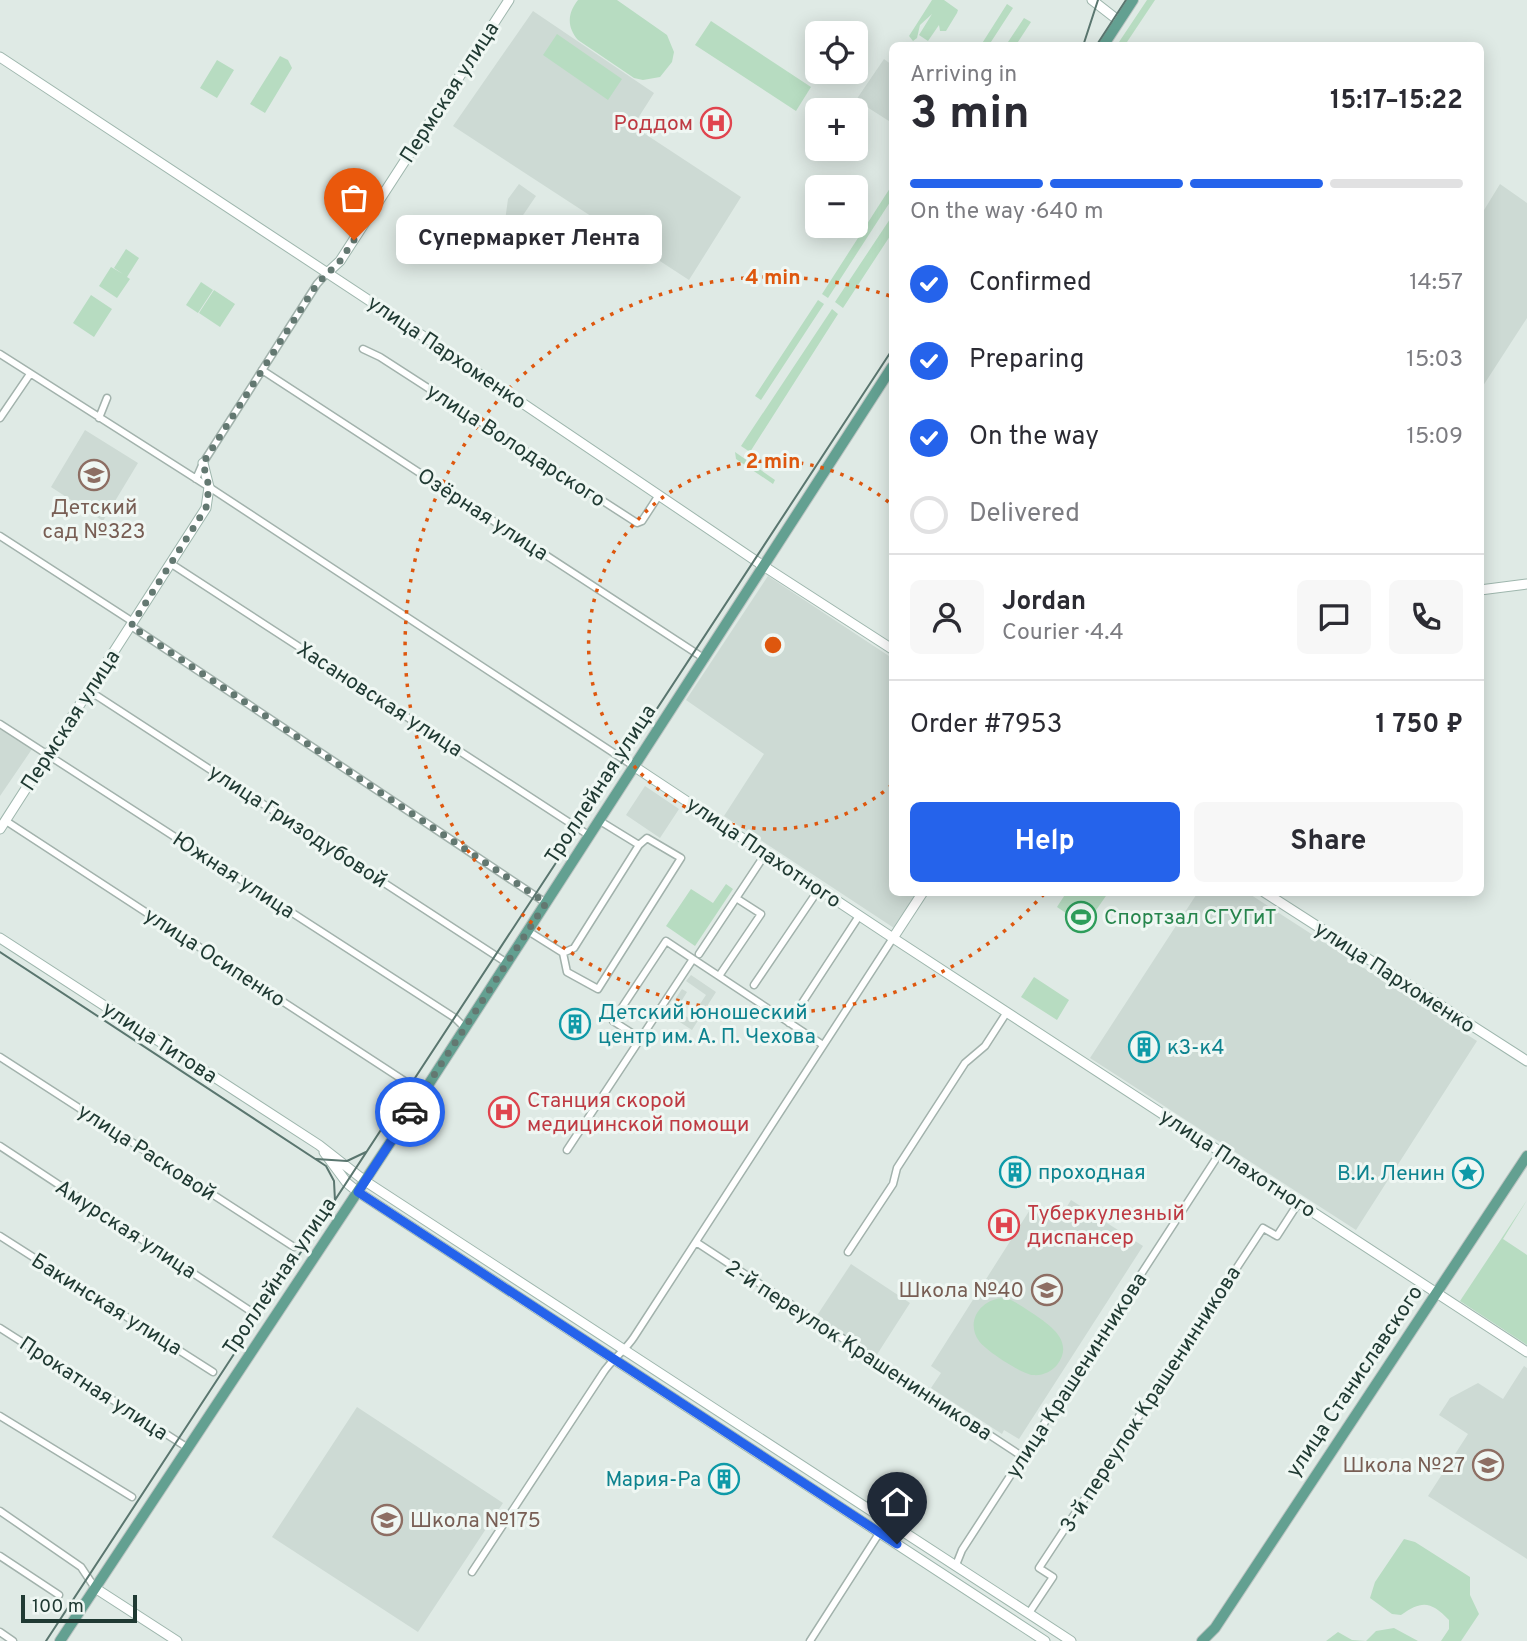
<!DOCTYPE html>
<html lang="en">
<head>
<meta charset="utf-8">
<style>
  :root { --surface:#fff; --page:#f7f7f7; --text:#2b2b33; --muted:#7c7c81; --line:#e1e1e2; --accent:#2563eb }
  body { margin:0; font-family:Overpass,sans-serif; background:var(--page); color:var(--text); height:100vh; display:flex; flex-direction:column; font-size:26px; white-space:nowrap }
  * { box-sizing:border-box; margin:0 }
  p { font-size:23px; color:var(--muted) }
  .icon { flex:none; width:38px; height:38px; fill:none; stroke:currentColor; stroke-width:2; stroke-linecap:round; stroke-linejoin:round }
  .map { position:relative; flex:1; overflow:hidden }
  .side { position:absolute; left:889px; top:42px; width:595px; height:854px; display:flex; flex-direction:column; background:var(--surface); border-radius:10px; box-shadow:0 4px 18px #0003 }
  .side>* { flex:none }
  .controls { position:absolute; left:805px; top:21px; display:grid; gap:14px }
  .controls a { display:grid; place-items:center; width:63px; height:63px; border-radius:10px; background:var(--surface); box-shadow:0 4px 18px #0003; font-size:35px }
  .scale { position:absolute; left:21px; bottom:18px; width:116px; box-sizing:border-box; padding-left:7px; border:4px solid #203a33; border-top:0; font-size:19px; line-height:24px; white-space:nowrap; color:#203a33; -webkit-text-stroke:5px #eff7f3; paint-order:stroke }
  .pin { position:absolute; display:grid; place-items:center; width:60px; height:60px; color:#fff; margin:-72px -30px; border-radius:50% 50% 50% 0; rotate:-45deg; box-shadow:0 0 7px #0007 }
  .pin .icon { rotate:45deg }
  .courier { position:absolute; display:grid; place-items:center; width:70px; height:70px; margin:-35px; border:5px solid #2563eb; border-radius:50%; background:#fff; color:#222; box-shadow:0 2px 9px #0007 }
  .bubble { position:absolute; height:49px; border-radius:10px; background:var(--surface); box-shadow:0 4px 18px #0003; font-size:23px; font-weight:700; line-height:49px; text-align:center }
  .headline em { font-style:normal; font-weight:700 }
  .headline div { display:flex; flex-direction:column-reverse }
  .headline { display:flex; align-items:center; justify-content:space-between; height:119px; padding:0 21px }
  h1 { font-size:46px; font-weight:700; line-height:52px }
  .bar { display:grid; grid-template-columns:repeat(4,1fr); gap:10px 7px; align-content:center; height:84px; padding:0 21px }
  .bar i { height:9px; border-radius:5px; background:var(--line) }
  .bar .on { background:var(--accent) }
  .bar p { grid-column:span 4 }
  .line { display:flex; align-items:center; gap:18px; padding:0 21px; border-top:2px solid var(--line) }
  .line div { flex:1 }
  .round { display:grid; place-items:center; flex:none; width:74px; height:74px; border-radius:10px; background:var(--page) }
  ol { padding:0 21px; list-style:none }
  li { display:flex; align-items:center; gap:21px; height:77px }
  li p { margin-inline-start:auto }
  li .icon { padding:7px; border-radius:50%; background:var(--accent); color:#fff; stroke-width:4 }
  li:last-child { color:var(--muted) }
  li i { width:38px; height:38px; border:4px solid var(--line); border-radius:50% }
  .button { display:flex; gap:14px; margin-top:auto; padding:14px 21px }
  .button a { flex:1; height:80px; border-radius:10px; background:var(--accent); color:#fff; font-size:28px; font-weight:700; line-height:80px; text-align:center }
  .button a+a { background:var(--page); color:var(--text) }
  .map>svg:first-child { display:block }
  .built { fill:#cddad4 }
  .green { fill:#b7dcc1 }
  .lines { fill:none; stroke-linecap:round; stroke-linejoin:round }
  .street-casing { stroke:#a2b2ac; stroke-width:9 }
  .secondary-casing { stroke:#9eb6ad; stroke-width:11 }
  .primary-casing { stroke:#bcc4c2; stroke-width:12 }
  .street { stroke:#fff; stroke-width:6 }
  .secondary { stroke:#fff; stroke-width:9 }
  .primary { stroke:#63a091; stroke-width:10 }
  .tram { stroke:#5a766f; stroke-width:2 }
  .done { stroke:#637871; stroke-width:7; stroke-dasharray:0 12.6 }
  .route { stroke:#2563eb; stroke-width:9 }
  .ring { fill:none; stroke:#de570e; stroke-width:3.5; stroke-dasharray:3.5 7 }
  .labels { text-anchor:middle; stroke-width:6; stroke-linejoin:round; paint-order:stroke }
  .street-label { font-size:21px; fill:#203a33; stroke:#eff7f3 }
  .health-label { font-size:21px; fill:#be3a42; stroke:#eff7f3; text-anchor:start }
  .education-label { font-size:21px; fill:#785e54; stroke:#eff7f3; text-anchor:end }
  .leisure-label { font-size:21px; fill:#27864d; stroke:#eff7f3; text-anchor:start }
  .culture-label { font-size:21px; fill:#0d838f; stroke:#eff7f3; text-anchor:start }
  .centre { fill:#de570e; stroke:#eff7f3; stroke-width:3.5 }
  .ring-label { font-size:21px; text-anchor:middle; font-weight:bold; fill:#de570e; stroke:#eff7f3; stroke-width:6; stroke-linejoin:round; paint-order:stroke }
</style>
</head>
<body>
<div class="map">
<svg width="1527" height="1641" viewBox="0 0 1527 1641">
  <rect width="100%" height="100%" fill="#dfeae5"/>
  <path class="built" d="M533 11 654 93 633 126 741 197 689 280 453 126Z
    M884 59 892 65V123L856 100Z
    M519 184 536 196 515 227 505 221 508 199Z
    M1500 184 1527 203V318L1481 389V215Z
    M85 430 138 463 103 521 51 487Z
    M768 576 892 658V892L917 893 894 928 724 816 764 754 686 700Z
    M0 728 32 749 0 796Z
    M645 786 679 809 660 838 626 815Z
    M1198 892 1248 893 1477 1041 1356 1230 1090 1058Z
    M691 975 716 992 692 1030 666 1013 682 989 687 992 676 1010 690 1019 706 995 686 981Z
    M1071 1200 1143 1246 1019 1439 1004 1430 1002 1434 931 1388 941 1373 931 1366 1033 1205 1058 1221Z
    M851 1264 910 1303 876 1356 816 1317Z
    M1524 1366 1527 1368V1559L1428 1496 1468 1434 1439 1415 1450 1398 1478 1383 1503 1399Z
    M357 1407 503 1503 418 1632 272 1537Z"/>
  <path class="green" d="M578 0H617L667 35 674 52 672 62 660 77 643 80 634 78 578 40C567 27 567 14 578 0Z
    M932 0H944L958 10 957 13 946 31H940L939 25 928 41 919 35 932 14 920 25 917 38 913 41 909 36Z
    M1147 0H1155L1125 45H1117Z
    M1007 4 1013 8 989 45H981Z
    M1024 18 1031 22 1016 45H1006Z
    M711 21 811 87 796 111 695 45Z
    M557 34 622 79 608 100 543 55Z
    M280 56 288 60 292 68 265 113 250 104Z
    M217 60 234 70 217 98 200 88Z
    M892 185V199L828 298 822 294Z
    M892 216V233L843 308 835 302Z
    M126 249 139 258 127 277 130 279 117 298 99 286 111 267 123 274 114 268Z
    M201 282 213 290 198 313 186 305Z
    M214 290 235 304 220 327 199 313Z
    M91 295 112 309 94 337 73 323Z
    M818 300 824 304 761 400 755 396Z
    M832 309 838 314 750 452 741 446Z
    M735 452 775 480 773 484 736 459Z
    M726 884 733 889 695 946 666 926 691 889 713 903Z
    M1066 893V892L1108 893 1085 926 1057 907Z
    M1034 977 1069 1000 1057 1020 1021 997Z
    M1527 1200 1503 1239 1527 1255V1345L1460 1301Z
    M1006 1298C1014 1301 1022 1306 1029 1311 1047 1323 1076 1340 1057 1365 1051 1372 1042 1376 1033 1375 1022 1374 986 1351 979 1341 964 1320 983 1297 1006 1298Z
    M1404 1539 1415 1542 1470 1577V1595L1479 1614 1461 1641H1441L1449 1629V1620C1431 1601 1422 1600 1401 1615L1392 1614 1370 1598 1375 1582Z
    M1394 1628 1418 1641H1326L1338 1632 1352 1640 1366 1641 1376 1631Z"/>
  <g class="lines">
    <g class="street-casing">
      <path id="street" d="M363 349 380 357 637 523 642 521 659 495
        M0 354 209 487 635 767
        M262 370 705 659
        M0 418 30 374
        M99 418 107 398
        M196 479 203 463 317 284 327 273
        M0 536 133 622
        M170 563 590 836
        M131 626 546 903
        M88 690 507 963
        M0 724 455 1018 465 1028
        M6 821 423 1093
        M528 931 563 953 574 948 639 845 600 821
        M563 953 567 972 598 989 681 858 647 838 639 845
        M699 954 766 853
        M719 976 761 914 736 898
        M754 985 819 889
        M789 1023 859 916
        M641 1039 613 1021 666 941 693 959
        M0 1057 294 1247
        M0 1146 252 1312
        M567 1150 693 959 823 1045
        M0 1236 213 1372
        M696 1242 1023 1457
        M848 1252 893 1184 897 1168 965 1063 985 1046 1007 1012
        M0 1328 188 1448
        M0 1416 132 1497
        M0 1511 81 1567 95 1588
        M0 1556 59 1595
        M956 1565 962 1550 1221 1151
        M472 1572 603 1373C612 1359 625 1351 634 1337L893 938
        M1029 1613 1053 1577 1039 1568 1263 1228 1277 1236 1299 1202
        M0 1632 13 1641
        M810 1641 887 1521"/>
    </g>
    <g class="secondary-casing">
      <path id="secondary" d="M1092 0 1119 21
        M0 57 429 340 765 567 892 649
        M327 273 340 261 509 0
        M1480 590 1527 584
        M635 767 893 938 1527 1352
        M0 829 206 508 209 487 203 463
        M1264 892 1527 1061
        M0 938 319 1145 365 1181 1071 1641
        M893 938 923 892
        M324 1152 347 1183 358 1192 1045 1641
        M95 1588 177 1641"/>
    </g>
    <g class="primary-casing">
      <path id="primary" d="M1103 46 1133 0
        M60 1641 423 1093 892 367
        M1202 1641 1215 1628 1527 1156"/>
    </g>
    <use href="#street" class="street"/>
    <use href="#secondary" class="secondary"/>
    <use href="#primary" class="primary"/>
    <path class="tram" d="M1083 46 1098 0
      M1096 46 1126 0
      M0 952 326 1166 334 1181 335 1201
      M316 1159 347 1161 366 1152
      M46 1641 892 350"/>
  </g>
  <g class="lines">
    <path class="done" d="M354 240 340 261 317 284 203 463 209 487 206 508 131 626 546 903 410 1112"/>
    <path class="route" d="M410 1112 358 1192 897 1544"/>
  </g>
  <g class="ring">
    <path d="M892 785A184 184 0 1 1 892 505"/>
    <path d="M1044 894A368 368 0 1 1 890 296"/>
  </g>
  <defs>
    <g id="hospital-ring" transform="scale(1.575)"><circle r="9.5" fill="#eff7f3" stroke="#e0444e" stroke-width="1.5"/><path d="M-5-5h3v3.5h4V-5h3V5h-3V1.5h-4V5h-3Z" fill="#e0444e"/></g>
    <g id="school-ring" transform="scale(1.575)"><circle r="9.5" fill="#eff7f3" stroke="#8d6e63" stroke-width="1.5"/><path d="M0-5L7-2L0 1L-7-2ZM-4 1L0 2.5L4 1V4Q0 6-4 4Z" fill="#8d6e63"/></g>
    <g id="stadium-ring" transform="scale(1.575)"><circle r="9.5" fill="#eff7f3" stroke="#2e9e5b" stroke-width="1.5"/><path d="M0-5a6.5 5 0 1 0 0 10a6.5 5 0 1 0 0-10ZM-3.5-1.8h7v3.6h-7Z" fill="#2e9e5b"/></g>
    <g id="building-ring" transform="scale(1.575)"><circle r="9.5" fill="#eff7f3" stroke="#0f9aa8" stroke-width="1.5"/><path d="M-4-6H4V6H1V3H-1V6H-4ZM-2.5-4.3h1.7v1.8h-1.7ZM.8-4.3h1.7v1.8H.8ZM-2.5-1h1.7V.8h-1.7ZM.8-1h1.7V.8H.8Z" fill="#0f9aa8"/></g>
    <g id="sight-ring" transform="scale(1.575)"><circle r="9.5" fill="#eff7f3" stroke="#0f9aa8" stroke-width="1.5"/><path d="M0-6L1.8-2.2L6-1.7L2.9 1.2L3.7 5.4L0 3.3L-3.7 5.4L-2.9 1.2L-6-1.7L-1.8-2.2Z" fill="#0f9aa8"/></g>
  </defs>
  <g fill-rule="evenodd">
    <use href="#hospital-ring" x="716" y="123"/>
    <use href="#school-ring" x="94" y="475"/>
    <use href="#stadium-ring" x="1081" y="917"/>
    <use href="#building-ring" x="575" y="1024"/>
    <use href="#building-ring" x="1144" y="1047"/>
    <use href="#hospital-ring" x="504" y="1112"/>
    <use href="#building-ring" x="1015" y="1172"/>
    <use href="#sight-ring" x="1468" y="1173"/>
    <use href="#hospital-ring" x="1004" y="1225"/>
    <use href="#school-ring" x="1047" y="1290"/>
    <use href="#school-ring" x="1488" y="1465"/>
    <use href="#building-ring" x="724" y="1479"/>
    <use href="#school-ring" x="387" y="1520"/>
  </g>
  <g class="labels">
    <g class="street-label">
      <text transform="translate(449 92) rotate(-57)" y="7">Пермская улица</text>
      <text transform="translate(447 352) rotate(34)" y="7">улица Пархоменко</text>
      <text transform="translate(516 445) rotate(33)" y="7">улица Володарского</text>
      <text transform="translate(483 514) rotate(33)" y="7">Озёрная улица</text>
      <text transform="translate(380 699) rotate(33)" y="7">Хасановская улица</text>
      <text transform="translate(70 720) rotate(-57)" y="7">Пермская улица</text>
      <text transform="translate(600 784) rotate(-57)" y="7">Троллейная улица</text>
      <text transform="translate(298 826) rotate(33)" y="7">улица Гризодубовой</text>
      <text transform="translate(764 852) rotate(34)" y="7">улица Плахотного</text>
      <text transform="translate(234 875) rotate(33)" y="7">Южная улица</text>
      <text transform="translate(215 957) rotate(33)" y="7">улица Осипенко</text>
      <text transform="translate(1395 977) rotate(33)" y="7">улица Пархоменко</text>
      <text transform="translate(160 1042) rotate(33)" y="7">улица Титова</text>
      <text transform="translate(147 1152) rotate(33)" y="7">улица Расковой</text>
      <text transform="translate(1238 1163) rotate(33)" y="7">улица Плахотного</text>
      <text transform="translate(126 1229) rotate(33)" y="7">Амурская улица</text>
      <text transform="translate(279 1276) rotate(-56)" y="7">Троллейная улица</text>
      <text transform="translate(107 1304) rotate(32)" y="7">Бакинская улица</text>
      <text transform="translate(859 1350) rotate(33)" y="7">2-й переулок Крашенинникова</text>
      <text transform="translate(1076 1375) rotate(-57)" y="7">улица Крашенинникова</text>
      <text transform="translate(1354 1381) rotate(-56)" y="7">улица Станиславского</text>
      <text transform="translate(94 1388) rotate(33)" y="7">Прокатная улица</text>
      <text transform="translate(1150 1399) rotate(-57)" y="7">3-й переулок Крашенинникова</text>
    </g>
    <g class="health-label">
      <text x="693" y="130" text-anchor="end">Роддом</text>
      <text x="527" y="1107">Станция скорой<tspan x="527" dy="24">медицинской помощи</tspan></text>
      <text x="1027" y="1220">Туберкулезный<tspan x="1027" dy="24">диспансер</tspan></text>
    </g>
    <g class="education-label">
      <text x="94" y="514" text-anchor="middle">Детский<tspan x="94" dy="24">сад №323</tspan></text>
      <text x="1024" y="1297">Школа №40</text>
      <text x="1465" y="1472">Школа №27</text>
      <text x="410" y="1527" text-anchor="start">Школа №175</text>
    </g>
    <g class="leisure-label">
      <text x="1104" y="924">Спортзал СГУГиТ</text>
    </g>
    <g class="culture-label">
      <text x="598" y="1019">Детский юношеский<tspan x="598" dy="24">центр им. А. П. Чехова</tspan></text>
      <text x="1167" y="1054">к3-к4</text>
      <text x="1038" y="1179">проходная</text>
      <text x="1445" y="1180" text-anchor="end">В.И. Ленин</text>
      <text x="701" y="1486" text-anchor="end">Мария-Ра</text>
    </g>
  </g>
  <circle cx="773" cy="645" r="10" class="centre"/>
  <g class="ring-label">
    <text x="773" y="284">4 min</text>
    <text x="773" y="468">2 min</text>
  </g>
</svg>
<div class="controls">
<a><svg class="icon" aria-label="locate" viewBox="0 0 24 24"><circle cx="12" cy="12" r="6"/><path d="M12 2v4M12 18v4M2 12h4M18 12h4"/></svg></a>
<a>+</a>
<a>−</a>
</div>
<div class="scale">100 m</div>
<div class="pin" style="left:354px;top:240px;background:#ea580c"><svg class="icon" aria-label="bag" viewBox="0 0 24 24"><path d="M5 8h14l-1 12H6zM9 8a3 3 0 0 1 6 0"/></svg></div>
<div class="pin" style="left:897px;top:1544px;background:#1f2937"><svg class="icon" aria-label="home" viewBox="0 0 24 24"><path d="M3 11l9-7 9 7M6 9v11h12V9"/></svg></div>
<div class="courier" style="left:410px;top:1112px"><svg class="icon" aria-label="car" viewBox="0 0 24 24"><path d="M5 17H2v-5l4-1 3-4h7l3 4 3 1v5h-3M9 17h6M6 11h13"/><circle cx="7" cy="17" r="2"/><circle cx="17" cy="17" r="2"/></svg></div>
<div class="bubble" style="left:396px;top:215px;width:266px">Супермаркет Лента</div>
<section class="side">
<div class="headline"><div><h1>3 min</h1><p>Arriving in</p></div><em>15:17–15:22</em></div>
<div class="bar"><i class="on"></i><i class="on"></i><i class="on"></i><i></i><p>On the way · 640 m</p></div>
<ol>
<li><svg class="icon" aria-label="check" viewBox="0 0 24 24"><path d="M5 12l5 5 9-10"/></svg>Confirmed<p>14:57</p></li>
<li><svg class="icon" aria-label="check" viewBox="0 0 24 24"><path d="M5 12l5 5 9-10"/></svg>Preparing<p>15:03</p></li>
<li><svg class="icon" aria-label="check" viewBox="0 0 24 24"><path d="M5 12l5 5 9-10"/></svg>On the way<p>15:09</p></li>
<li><i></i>Delivered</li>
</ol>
<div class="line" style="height:126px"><a class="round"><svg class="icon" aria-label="person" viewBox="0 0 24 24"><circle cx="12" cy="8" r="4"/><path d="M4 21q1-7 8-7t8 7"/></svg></a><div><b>Jordan</b><p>Courier · 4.4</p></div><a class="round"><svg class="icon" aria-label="chat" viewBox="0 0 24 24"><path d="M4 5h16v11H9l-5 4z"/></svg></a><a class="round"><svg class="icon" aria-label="phone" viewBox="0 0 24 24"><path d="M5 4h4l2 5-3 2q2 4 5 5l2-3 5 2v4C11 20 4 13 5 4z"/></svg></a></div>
<div class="line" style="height:91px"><div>Order #7953</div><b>1 750 ₽</b></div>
<div class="button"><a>Help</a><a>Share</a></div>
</section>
</div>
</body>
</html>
